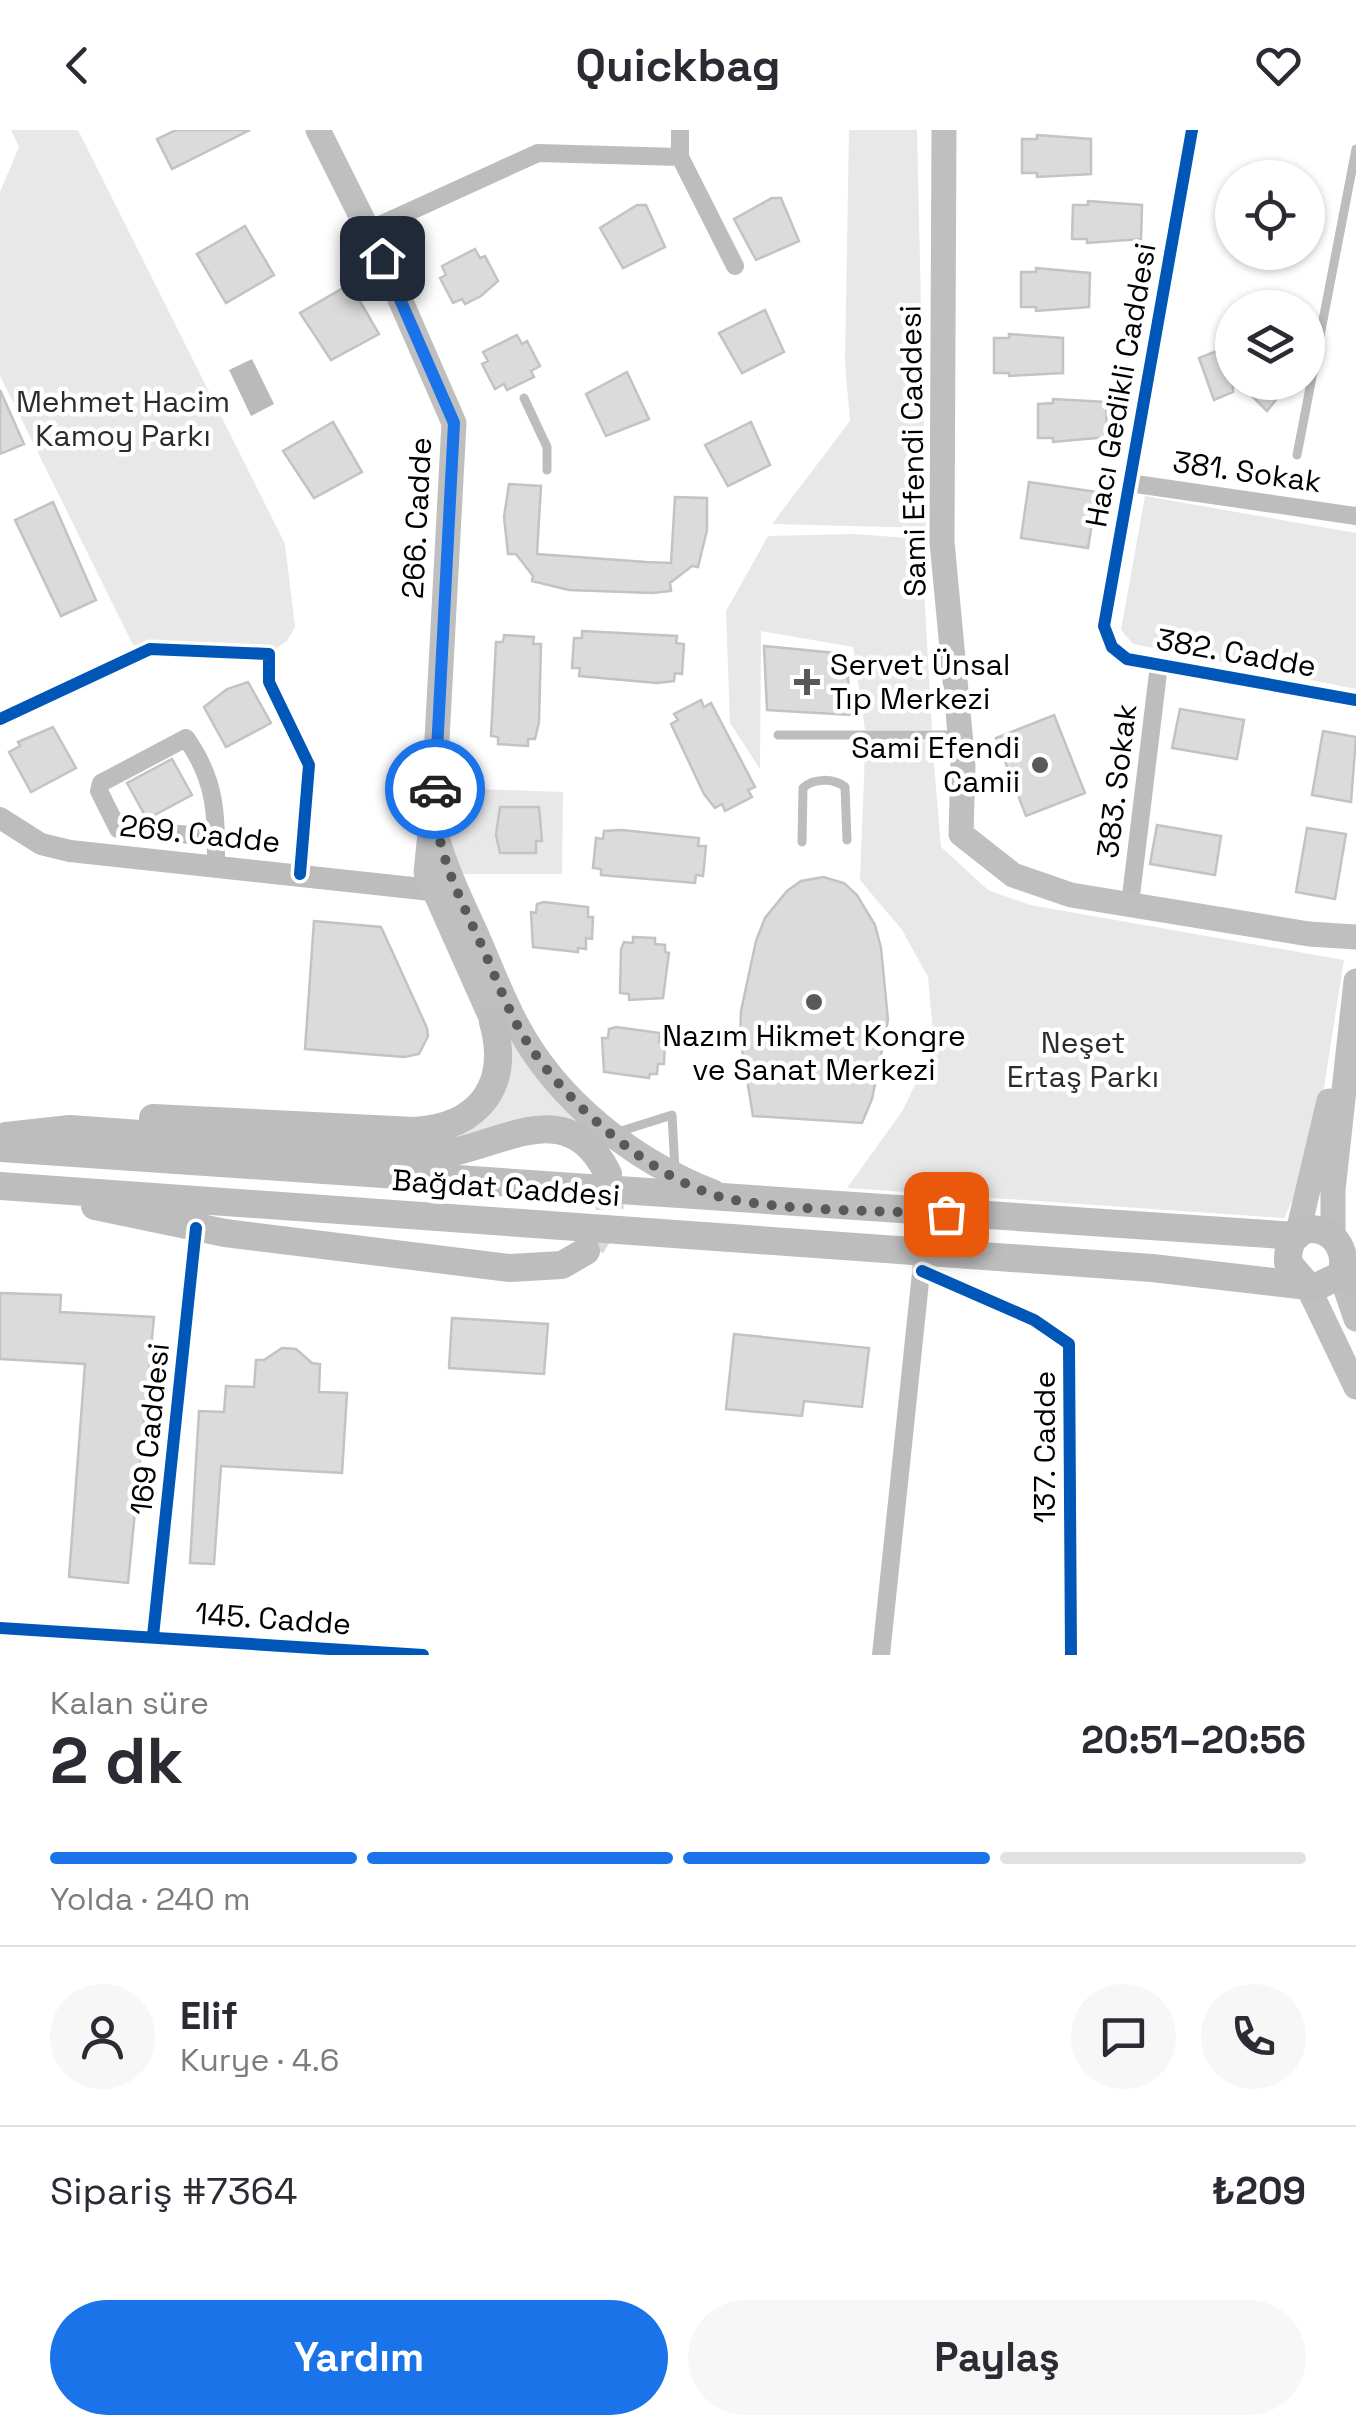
<!DOCTYPE html>
<html lang="tr">
<head>
<meta charset="utf-8">
<style>
  :root { --surface:#fff; --page:#f7f7f7; --text:#2b2b33; --muted:#7c7c81; --line:#e1e1e2; --accent:#1a73e8 }
  body { margin:0; font-family:"Space Grotesk",sans-serif; background:var(--page); color:var(--text); height:100vh; display:flex; flex-direction:column; font-size:38px; white-space:nowrap }
  * { box-sizing:border-box; margin:0 }
  p { font-size:32px; color:var(--muted) }
  .icon { flex:none; width:55px; height:55px; fill:none; stroke:currentColor; stroke-width:2; stroke-linecap:round; stroke-linejoin:round }
  .map { position:relative; height:1525px; overflow:hidden }
  .panel { display:flex; flex-direction:column; background:var(--surface); flex:1 }
  .panel>* { flex:none }
  .buttons { position:absolute; left:1215px; top:30px; display:grid; gap:20px }
  .buttons a { display:grid; place-items:center; width:110px; height:110px; border-radius:50%; background:var(--surface); box-shadow:0 2px 8px #0004; font-size:50px }
  .pin { position:absolute; display:grid; place-items:center; width:85px; height:85px; color:#fff; margin:-42px; border-radius:20px; box-shadow:0 5px 15px #0006 }
  .courier { position:absolute; display:grid; place-items:center; width:100px; height:100px; margin:-50px; border:8px solid #1a73e8; border-radius:50%; background:#fff; color:#222; box-shadow:0 2px 12px #0007 }
  .overview em { font-style:normal; font-weight:700 }
  .overview div { display:flex; flex-direction:column-reverse }
  .overview { display:flex; align-items:center; justify-content:space-between; height:170px; padding:0 50px }
  h1 { font-size:65px; font-weight:700; line-height:75px }
  .bar { display:grid; grid-template-columns:repeat(4,1fr); gap:15px 10px; align-content:center; height:120px; padding:0 50px }
  .bar i { height:12px; border-radius:8px; background:var(--line) }
  .bar .selected { background:var(--accent) }
  .bar p { grid-column:span 4 }
  .line { display:flex; align-items:center; gap:25px; padding:0 50px; border-top:2px solid var(--line) }
  .line div { flex:1 }
  .round { display:grid; place-items:center; flex:none; width:105px; height:105px; border-radius:52px; background:var(--page) }
  .action { display:flex; gap:20px; margin-top:auto; padding:20px 50px }
  .action a { flex:1; height:115px; border-radius:60px; background:var(--accent); color:#fff; font-size:40px; font-weight:700; line-height:115px; text-align:center }
  .action a+a { background:var(--page); color:var(--text) }
  header { display:flex; justify-content:space-between; align-items:center; height:130px; padding:0 50px; background:var(--surface); font-size:45px; font-weight:700 }
  .map>svg:first-child { display:block }
  .green { fill:#e8e8e8 }
  .water { fill:#bababa }
  .building { fill:#dbdbdb; stroke:#c3c3c3; stroke-width:2.5 }
  .lines { fill:none; stroke-linecap:round; stroke-linejoin:round }
  .primary-tunnel { stroke:#d9d9d9; stroke-width:28; stroke-dasharray:28 14; stroke-linecap:butt }
  .service { stroke:#bdbdbd; stroke-width:9 }
  .minor { stroke:#bdbdbd; stroke-width:18 }
  .tertiary { stroke:#bdbdbd; stroke-width:22 }
  .secondary { stroke:#bfbfbf; stroke-width:25 }
  .primary { stroke:#bdbdbd; stroke-width:28 }
  .cycleway-casing { stroke:#fff; stroke-width:19 }
  .cycleway { stroke:#0057b8; stroke-width:12 }
  .done { stroke:#595959; stroke-width:10; stroke-dasharray:0 18 }
  .route { stroke:#1a73e8; stroke-width:12 }
  .poi-dot { fill:#595959; stroke:#fff; stroke-width:4 }
  .labels { text-anchor:middle; stroke-width:9; stroke-linejoin:round; paint-order:stroke }
  .street-label { font-size:30px; fill:#000; stroke:#fff }
  .park-label { font-size:30px; fill:#2c2c2c; stroke:#fff }
  .poi-label { font-size:30px; fill:#000; stroke:#fff; text-anchor:start }
</style>
</head>
<body>
<header><svg class="icon" aria-label="back" viewBox="0 0 24 24"><path d="M15 5l-7 7 7 7"/></svg>Quickbag<svg class="icon" aria-label="heart" viewBox="0 0 24 24"><path d="M12 20l-8-8c-3-5 5-10 8-4 3-6 11-1 8 4z"/></svg></header>
<div class="map">
<svg width="1356" height="1525" viewBox="0 0 1356 1525">
  <rect width="100%" height="100%" fill="#fff"/>
  <path class="green" d="M11 0H78L285 414 295 497 287 511 269 524 133 515 0 246V62L19 17Z
    M849 0H917L926 398 772 394 850 291 845 233Z
    M1145 366 1356 403V559L1133 514 1121 500Z
    M854 404 921 409 932 600H865L853 517 761 501 760 639 730 593 726 481 768 406Z
    M932 609 941 717 988 760 1030 775 1344 830 1313 1027 1284 1088 847 1058 903 980 934 914 928 847 902 800 860 750 865 621Z
    M477 659 563 662 562 744H463C450 724 444 689 457 668Z
    M505 898 585 997C521 969 519 1000 463 1009 451 1011 436 1010 423 1010L462 998Z"/>
  <path class="water" d="M252 229 274 274 251 286 229 240Z"/>
  <path class="building" d="M176 0H250L172 39 157 9Z
    M1037 5 1091 9V44L1037 47V43H1022V9H1037Z
    M772 68H781L799 111 756 130 734 89Z
    M1088 71 1142 75 1141 109 1087 113V109H1072L1073 75H1088Z
    M637 75H646L665 117 623 138 600 98Z
    M245 96 274 145 226 173 197 124Z
    M475 119 480 128 485 126 498 151 481 166 465 174 462 169 453 173 440 148 446 145 442 136Z
    M1036 138 1090 143 1089 177 1036 181V177H1021V142H1036Z
    M350 154 379 204 331 230 300 183Z
    M765 180 784 222 742 243 719 203Z
    M1009 204 1063 208V243L1009 246V243H994V208H1009Z
    M517 205 522 214 527 211 540 236 531 241 534 247 507 260 504 254 495 259 482 234 488 231 483 222Z
    M1232 215 1233 262 1214 270 1199 228Z
    M627 242 649 289 606 306 586 264Z
    M1238 252H1290L1267 281Z
    M0 260 24 314 0 324Z
    M1053 269 1106 272 1107 307 1053 312V308H1038V274L1053 273Z
    M333 292 362 342 314 368 283 321Z
    M751 292 770 335 728 356 705 315Z
    M1029 352 1097 362 1088 418 1021 408Z
    M509 354 541 356 537 424 646 432 671 433 675 367 707 368V400L698 437 692 436 670 453 671 461 652 463 569 460 532 451 533 446 516 424H508L504 387Z
    M53 372 96 470 61 486 15 390Z
    M582 501 677 506 676 513 684 514 682 544 675 543 674 551 657 553 579 546 580 538H572L574 508H582Z
    M504 505 534 507 533 514H541L539 592 535 609H528V616L498 614V607L491 606 496 512H503Z
    M764 516 846 524 851 585 767 580Z
    M248 552 271 593 226 617 204 577 227 559Z
    M701 570 704 577 711 573 755 657 748 660 752 667 725 681 722 674 715 678 704 664 671 594 678 590 674 584Z
    M1180 579 1244 590 1237 629 1172 618Z
    M1054 585 1085 663 1026 686 996 608Z
    M53 597 76 638 31 662 9 622 20 616 18 612Z
    M1323 601 1356 607 1351 672 1312 665Z
    M172 629 192 665 147 689 127 653Z
    M500 677H539L542 711H536V723H500L496 705Z
    M1157 695 1221 706 1215 745 1150 734Z
    M1307 698 1346 704 1335 769 1296 762Z
    M622 700 699 708 698 716H706L703 746 696 745 695 753 601 745V739L593 738 596 708 603 709 604 701Z
    M823 747 844 753 857 765 875 795 881 818 888 890 872 969 862 993 753 986 740 907 741 881 756 811 765 788 787 761 801 751Z
    M544 772 588 777V787H593L592 809 586 808V819L578 818V822L533 817 531 782 536 783 537 774Z
    M314 791 381 797 427 898 428 906 419 924 404 927 305 919Z
    M633 807 655 808V814L665 815V822L669 823 663 868 629 870V864L620 863 621 819 624 812 633 813Z
    M616 897 660 903 659 912H665L664 934H658L657 944H650L649 948 604 942 602 908H608L609 899Z
    M0 1163 61 1165 60 1182 154 1187 128 1453 69 1447 85 1234 0 1229Z
    M452 1188 548 1194 544 1244 449 1238Z
    M734 1204 869 1218 862 1277 804 1271 802 1286 726 1279Z
    M282 1218 296 1219 312 1233 320 1234 319 1262 347 1263 342 1343 221 1336 214 1434 190 1433 199 1281 224 1282 226 1256 254 1257 256 1230H264Z"/>
  <g class="lines">
    <path class="primary-tunnel" d="M591 1116 610 1085 608 1044"/>
    <path class="service" d="M524 268 547 317V340
      M1297 325 1356 19
      M778 605H958
      M802 712 803 658C813 648 834 648 845 657L847 710
      M615 1003 672 985 675 1040"/>
    <path class="minor" d="M1192 0 1104 496 1112 517 1127 529 1356 570
      M680 27 735 136
      M369 100 538 23 680 27V0
      M1129 353 1356 386
      M0 589 150 519 269 524V552L309 635 300 744
      M216 736C216 684 217 652 186 608L101 653 99 661 118 699 216 707
      M1130 774 1159 535
      M922 1141 1034 1190 1069 1214 1071 1525
      M0 1498 423 1525
      M153 1506 196 1098
      M881 1525 922 1133"/>
    <path class="tertiary" d="M0 688 41 714 70 721 431 760"/>
    <path class="secondary" d="M318 0 382 128 454 293 434 665 426 742 493 892
      M944 0 942 412 963 635 961 704 1013 745 1071 765 1309 804 1356 807
      M434 695C443 735 462 772 479 810 491 838 502 867 517 895 557 971 634 1031 713 1062
      M1333 1102V1060L1356 851
      M1297 1106 1329 971
      M1341 1145 1356 1189
      M1307 1155 1356 1257"/>
    <path class="primary" d="M153 988 414 1001C479 997 511 956 493 892
      M6 1006 70 999 431 1025C496 1022 566 958 608 1044
      M0 1018 1297 1106
      M0 1056 1152 1138 1316 1157 1341 1145 1356 1152
      M95 1076 225 1103 510 1138 562 1135 586 1121
      M1307 1155 1288 1133C1286 1077 1356 1097 1341 1145"/>
    <g class="cycleway-casing">
      <path id="cycleway" d="M1192 0 1104 496 1112 517 1127 529 1356 570
        M0 589 150 519 269 524V552L309 635 300 744
        M922 1141 1034 1190 1069 1214 1071 1525
        M0 1498 423 1525
        M153 1506 196 1098"/>
    </g>
    <use href="#cycleway" class="cycleway"/>
  </g>
  <g class="lines">
    <path class="done" d="M435 659C432 718 461 769 485 823 499 855 511 889 531 918 571 978 661 1057 734 1070 802 1082 877 1080 946 1084"/>
    <path class="route" d="M382 128 454 293 435 659"/>
  </g>
  <g class="poi-dot">
    <path d="M802 537h10v10h10v10h-10v10h-10v-10h-10v-10h10z"/>
    <circle cx="1040" cy="635" r="10"/>
    <circle cx="814" cy="872" r="10"/>
  </g>
  <g class="labels">
    <g class="street-label">
      <text transform="translate(1121 255) rotate(-80)" y="10">Hacı Gedikli Caddesi</text>
      <text transform="translate(913 321) rotate(-91)" y="10">Sami Efendi Caddesi</text>
      <text transform="translate(1247 342) rotate(8)" y="10">381. Sokak</text>
      <text transform="translate(417 388) rotate(-87)" y="10">266. Cadde</text>
      <text transform="translate(1236 523) rotate(10)" y="10">382. Cadde</text>
      <text transform="translate(1117 651) rotate(-83)" y="10">383. Sokak</text>
      <text transform="translate(200 704) rotate(6)" y="10">269. Cadde</text>
      <text transform="translate(506 1058) rotate(4)" y="10">Bağdat Caddesi</text>
      <text transform="translate(150 1299) rotate(-84)" y="10">169 Caddesi</text>
      <text transform="translate(1045 1317) rotate(-90)" y="10">137. Cadde</text>
      <text transform="translate(273 1489) rotate(4)" y="10">145. Cadde</text>
    </g>
    <g class="park-label">
      <text x="123" y="282">Mehmet Hacim<tspan x="123" dy="34">Kamoy Parkı</tspan></text>
      <text x="1083" y="923">Neşet<tspan x="1083" dy="34">Ertaş Parkı</tspan></text>
    </g>
    <g class="poi-label">
      <text x="830" y="545">Servet Ünsal<tspan x="830" dy="34">Tıp Merkezi</tspan></text>
      <text x="1020" y="628" text-anchor="end">Sami Efendi<tspan x="1020" dy="34">Camii</tspan></text>
      <text x="814" y="916" text-anchor="middle">Nazım Hikmet Kongre<tspan x="814" dy="34">ve Sanat Merkezi</tspan></text>
    </g>
  </g>
</svg>
<div class="buttons">
<a><svg class="icon" aria-label="locate" viewBox="0 0 24 24"><circle cx="12" cy="12" r="6"/><path d="M12 2v4M12 18v4M2 12h4M18 12h4"/></svg></a>
<a><svg class="icon" aria-label="layers" viewBox="0 0 24 24"><path d="M12 4l9 5-9 5-9-5zM3 14l9 5 9-5"/></svg></a>
</div>
<div class="pin" style="left:946px;top:1084px;background:#ea580c"><svg class="icon" aria-label="bag" viewBox="0 0 24 24"><path d="M5 8h14l-1 12H6zM9 8a3 3 0 0 1 6 0"/></svg></div>
<div class="pin" style="left:382px;top:128px;background:#1f2937"><svg class="icon" aria-label="home" viewBox="0 0 24 24"><path d="M3 11l9-7 9 7M6 9v11h12V9"/></svg></div>
<div class="courier" style="left:435px;top:659px"><svg class="icon" aria-label="car" viewBox="0 0 24 24"><path d="M5 17H2v-5l4-1 3-4h7l3 4 3 1v5h-3M9 17h6M6 11h13"/><circle cx="7" cy="17" r="2"/><circle cx="17" cy="17" r="2"/></svg></div>
</div>
<section class="panel">
<div class="overview"><div><h1>2 dk</h1><p>Kalan süre</p></div><em>20:51–20:56</em></div>
<div class="bar"><i class="selected"></i><i class="selected"></i><i class="selected"></i><i></i><p>Yolda · 240 m</p></div>
<div class="line" style="height:180px"><a class="round"><svg class="icon" aria-label="person" viewBox="0 0 24 24"><circle cx="12" cy="8" r="4"/><path d="M4 21q1-7 8-7t8 7"/></svg></a><div><b>Elif</b><p>Kurye · 4.6</p></div><a class="round"><svg class="icon" aria-label="chat" viewBox="0 0 24 24"><path d="M4 5h16v11H9l-5 4z"/></svg></a><a class="round"><svg class="icon" aria-label="phone" viewBox="0 0 24 24"><path d="M5 4h4l2 5-3 2q2 4 5 5l2-3 5 2v4C11 20 4 13 5 4z"/></svg></a></div>
<div class="line" style="height:130px"><div>Sipariş #7364</div><b>₺209</b></div>
<div class="action"><a>Yardım</a><a>Paylaş</a></div>
</section>
</body>
</html>
